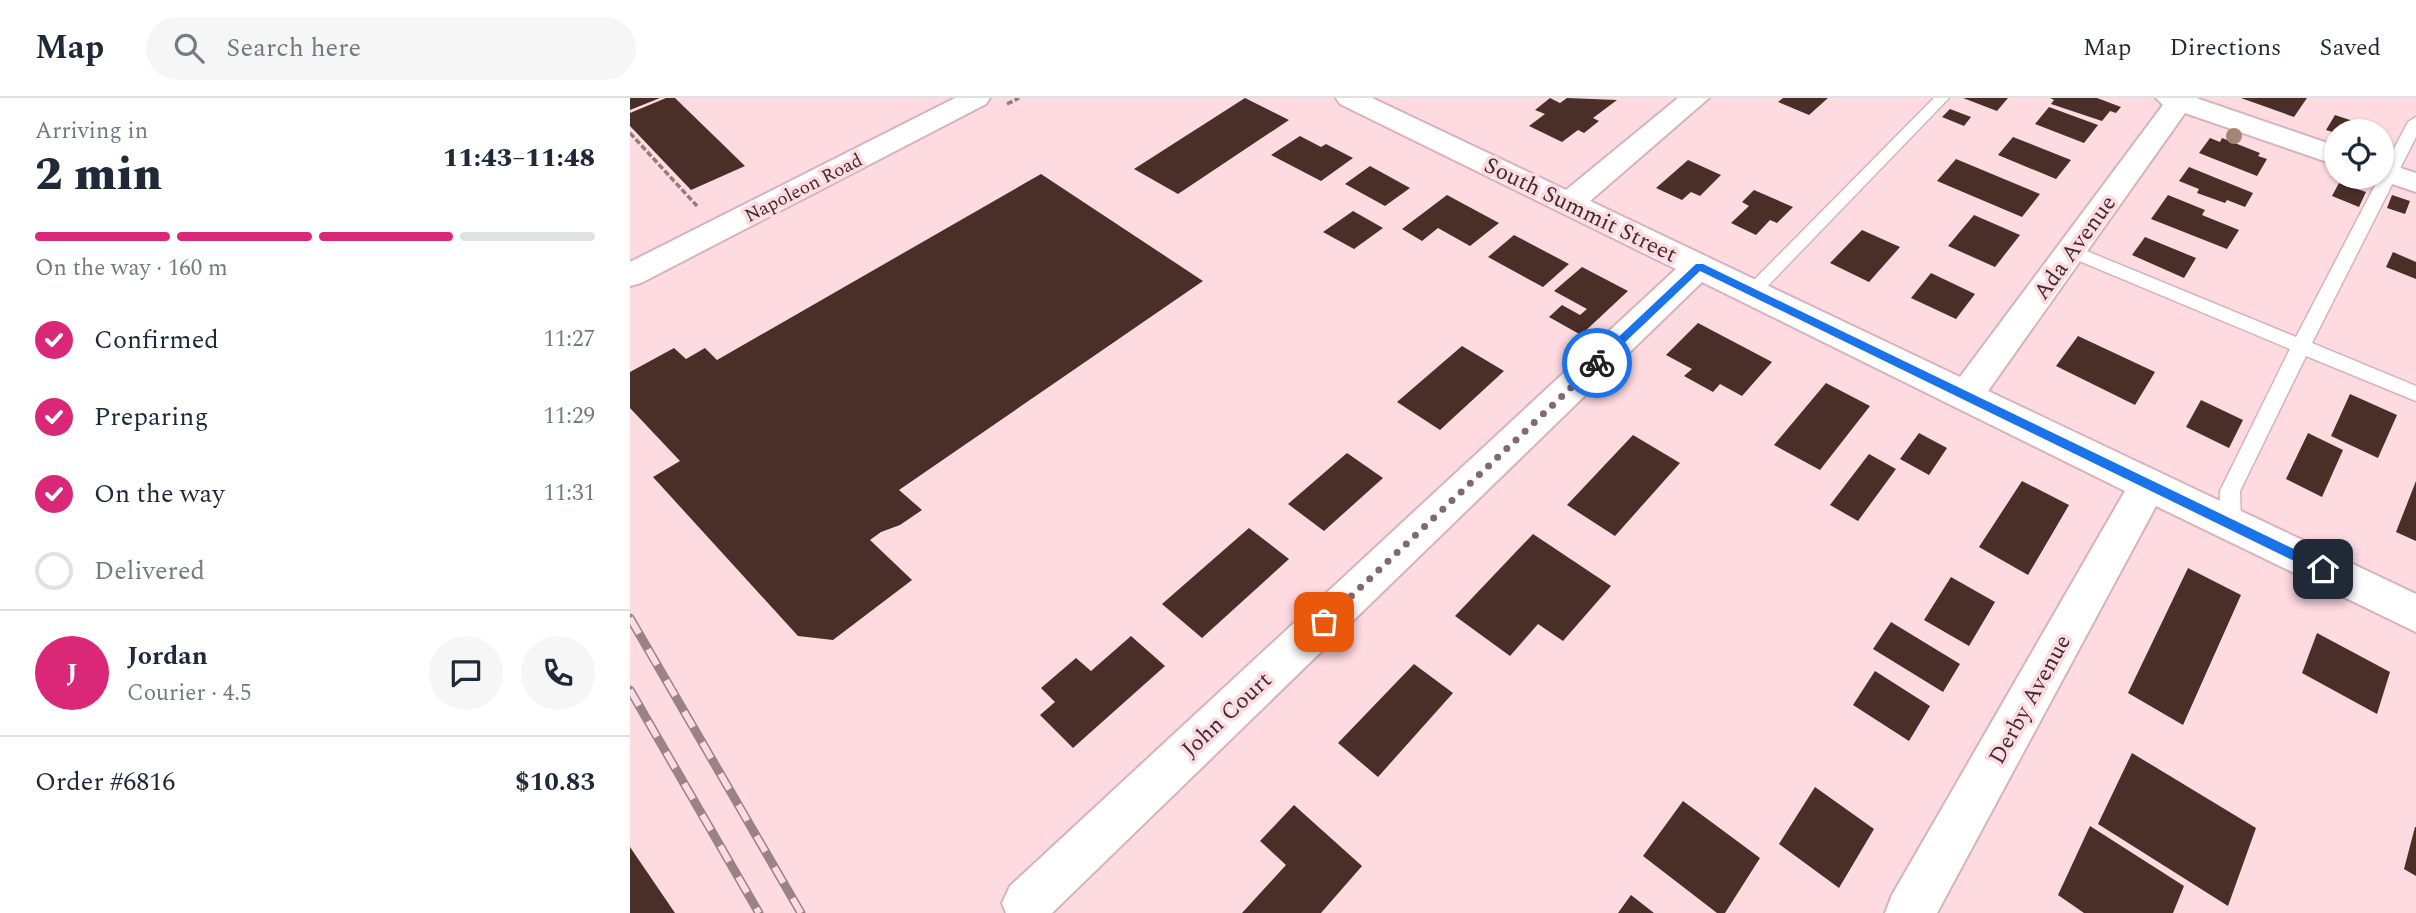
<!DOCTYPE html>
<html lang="en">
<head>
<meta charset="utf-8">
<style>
  :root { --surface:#fff; --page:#f6f6f7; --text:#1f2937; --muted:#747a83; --line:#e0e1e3; --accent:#db2777 }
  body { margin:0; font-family:Spectral,serif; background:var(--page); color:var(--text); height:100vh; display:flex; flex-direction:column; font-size:26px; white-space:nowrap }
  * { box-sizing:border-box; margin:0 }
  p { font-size:23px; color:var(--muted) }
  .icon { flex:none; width:38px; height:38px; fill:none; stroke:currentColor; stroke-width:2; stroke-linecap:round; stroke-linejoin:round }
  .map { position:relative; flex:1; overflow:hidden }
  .side { display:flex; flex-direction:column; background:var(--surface); width:630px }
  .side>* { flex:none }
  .buttons { position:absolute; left:1694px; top:21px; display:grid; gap:14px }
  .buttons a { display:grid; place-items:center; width:70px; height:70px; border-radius:50%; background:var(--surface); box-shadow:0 2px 5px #0004; font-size:35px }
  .pin { position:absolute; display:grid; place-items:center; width:60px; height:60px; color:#fff; margin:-30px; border-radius:14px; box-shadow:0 4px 10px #0006 }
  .courier { position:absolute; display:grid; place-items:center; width:70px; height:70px; margin:-35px; border:5px solid #1a73e8; border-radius:50%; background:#fff; color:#222; box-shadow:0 2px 9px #0007 }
  .head em { font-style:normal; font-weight:800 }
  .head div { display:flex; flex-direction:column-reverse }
  .head { display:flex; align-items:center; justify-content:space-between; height:119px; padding:0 35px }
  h1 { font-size:46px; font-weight:800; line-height:52px }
  .bar { display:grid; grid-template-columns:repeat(4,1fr); gap:10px 7px; align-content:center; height:84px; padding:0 35px }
  .bar i { height:9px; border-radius:5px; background:var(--line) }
  .bar .on { background:var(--accent) }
  .bar p { grid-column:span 4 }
  .line { display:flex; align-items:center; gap:18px; padding:0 35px; border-top:2px solid var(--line) }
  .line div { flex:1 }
  .round { display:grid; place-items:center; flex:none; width:74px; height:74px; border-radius:37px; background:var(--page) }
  ol { padding:0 35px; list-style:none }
  li { display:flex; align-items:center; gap:21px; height:77px }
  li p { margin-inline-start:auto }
  li .icon { padding:7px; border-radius:50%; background:var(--accent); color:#fff; stroke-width:4 }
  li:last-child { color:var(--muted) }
  li i { width:38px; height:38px; border:4px solid var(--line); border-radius:50% }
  header { display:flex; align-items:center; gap:42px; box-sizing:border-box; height:98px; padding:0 35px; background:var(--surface); border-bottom:2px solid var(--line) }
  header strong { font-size:33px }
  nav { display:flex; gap:38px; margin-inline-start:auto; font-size:24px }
  .search { width:490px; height:63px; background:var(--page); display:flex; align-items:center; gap:18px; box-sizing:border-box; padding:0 24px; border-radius:38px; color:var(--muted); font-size:26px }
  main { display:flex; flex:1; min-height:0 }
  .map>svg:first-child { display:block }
  .building { fill:#492f27 }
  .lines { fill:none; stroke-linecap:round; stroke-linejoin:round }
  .service-casing { stroke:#d6b3ba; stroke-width:3 }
  .minor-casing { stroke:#d6b3ba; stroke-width:4 }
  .secondary-casing { stroke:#d6b3ba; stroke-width:4 }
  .path { stroke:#947c81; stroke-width:3.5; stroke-dasharray:6 2.5; stroke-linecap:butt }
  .service { fill:#fff; fill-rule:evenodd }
  .minor { fill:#fff; fill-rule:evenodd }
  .secondary { fill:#fff; fill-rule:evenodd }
  .rail-casing { stroke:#9b8287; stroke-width:9 }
  .rail { stroke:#fedae1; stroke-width:6; stroke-dasharray:18; stroke-linecap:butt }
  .tree { fill:#a48475 }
  .route { fill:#1a73e8 }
  .done { stroke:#806a6f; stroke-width:7; stroke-dasharray:0 12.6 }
  .labels { text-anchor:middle; stroke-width:7; stroke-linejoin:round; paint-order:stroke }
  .far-street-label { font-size:19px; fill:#3c2e31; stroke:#fedae1 }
  .street-label { font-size:23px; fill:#3c2e31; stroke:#fedae1 }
</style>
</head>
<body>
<header>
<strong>Map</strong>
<div class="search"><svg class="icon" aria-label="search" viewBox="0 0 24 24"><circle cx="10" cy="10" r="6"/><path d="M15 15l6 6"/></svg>Search here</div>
<nav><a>Map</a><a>Directions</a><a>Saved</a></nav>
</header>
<main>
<section class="side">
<div class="head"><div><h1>2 min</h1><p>Arriving in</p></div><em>11:43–11:48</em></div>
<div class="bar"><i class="on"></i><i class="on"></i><i class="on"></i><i></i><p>On the way · 160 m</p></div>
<ol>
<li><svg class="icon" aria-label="check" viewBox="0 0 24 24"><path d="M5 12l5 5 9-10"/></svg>Confirmed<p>11:27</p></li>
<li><svg class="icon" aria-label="check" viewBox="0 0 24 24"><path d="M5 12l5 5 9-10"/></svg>Preparing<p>11:29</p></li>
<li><svg class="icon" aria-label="check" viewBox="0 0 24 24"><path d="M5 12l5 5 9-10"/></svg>On the way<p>11:31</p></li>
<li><i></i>Delivered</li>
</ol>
<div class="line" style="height:126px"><b class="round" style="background:var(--accent);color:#fff">J</b><div><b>Jordan</b><p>Courier · 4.5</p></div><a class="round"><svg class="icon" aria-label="chat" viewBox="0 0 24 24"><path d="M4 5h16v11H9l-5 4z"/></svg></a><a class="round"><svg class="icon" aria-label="phone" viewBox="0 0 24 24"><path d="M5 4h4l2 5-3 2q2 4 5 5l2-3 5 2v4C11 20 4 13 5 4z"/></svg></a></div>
<div class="line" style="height:91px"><div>Order #6816</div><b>$10.83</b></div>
</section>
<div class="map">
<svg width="1786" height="815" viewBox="0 0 1786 815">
  <rect width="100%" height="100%" fill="#fedae1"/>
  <path class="building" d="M0 0H30L0 12Z
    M36 0H45L115 68 61 92 0 28V15Z
    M615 0 659 22 548 96 504 71Z
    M920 0 930 5 937 0 987 2 963 20 969 23 954 35 948 32 932 44 899 28 915 16 905 12Z
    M1153 0H1198L1179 17 1148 4Z
    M1333 0H1378L1367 13Z
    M1420 0H1467L1491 9 1486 15 1480 13 1472 23 1421 6 1424 2Z
    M1611 0H1677L1664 19Z
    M1419 9 1468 27 1454 45 1405 26Z
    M1320 11 1341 19 1334 28 1312 19Z
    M1705 17 1744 30 1742 33H1706V35L1696 32Z
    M670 38 691 49 696 46 723 60 691 83 641 57Z
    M1383 39 1441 62 1426 81 1368 57Z
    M1580 40 1590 44 1592 40 1630 55 1628 58 1637 61 1627 78 1569 55Z
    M1326 61 1410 96 1392 119 1307 83Z
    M1058 62 1091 77 1070 98 1061 94 1052 102 1026 90Z
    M740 68 780 90 755 108 715 86Z
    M1559 69 1623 95 1615 109 1597 102 1595 105 1567 95 1569 91 1549 83Z
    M411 76 573 183 269 392 292 412 270 427 251 434 240 442 282 482 203 542 168 538 23 379 50 363 0 310V274L44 250 56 261 75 250 87 262Z
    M1709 85 1736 94 1729 109 1702 98Z
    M1124 92 1163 109 1147 125 1140 122 1126 137 1101 125 1119 108 1112 104Z
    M817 97 869 125 840 148 808 130 792 143 772 131Z
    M1538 97 1575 112 1572 117 1609 132 1597 151 1521 121Z
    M1762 97 1780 103 1775 116 1757 110Z
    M723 113 753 130 724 151 693 134Z
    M1344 117 1390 137 1365 169 1318 148Z
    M1232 132 1270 149 1239 184 1200 165Z
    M884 137 939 166 913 189 858 159Z
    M1515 139 1566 160 1554 180 1502 157Z
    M1763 154 1786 164V181L1756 169Z
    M952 169 998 193 951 237 919 219 932 207 950 217 957 211 924 193Z
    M1301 175 1345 196 1326 221 1281 200Z
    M1068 225 1142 264 1112 298 1090 286 1083 294 1054 278 1062 271 1036 257Z
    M1448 238 1525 274 1505 307 1426 268Z
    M832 248 874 273 810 332 767 304Z
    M1196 285 1240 308 1190 372 1144 347Z
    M1720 296 1767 317 1748 360 1701 338Z
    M1571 302 1613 322 1599 350 1556 329Z
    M1289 335 1317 350 1299 377 1270 361Z
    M1678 335 1713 352 1692 399 1656 381Z
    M1003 337 1050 365 985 438 937 407Z
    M717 355 753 380 694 433 658 406Z
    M1239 356 1266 371 1228 423 1200 407Z
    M1392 383 1439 407 1398 477 1349 449Z
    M1786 383V443L1766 434Z
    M619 430 659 461 572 540 532 506Z
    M903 436 981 488 933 543 908 526 880 558 825 518Z
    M1558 470 1611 497 1553 627 1498 595Z
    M1321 479 1365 504 1339 548 1294 522Z
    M1261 524 1330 566 1313 594 1243 551Z
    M1687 535 1760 574 1747 616 1672 575Z
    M501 538 535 568 443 650 410 617 425 604 411 590 446 560 461 573Z
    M784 566 823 595 748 679 708 645Z
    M1245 573 1300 608 1279 643 1223 607Z
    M1502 655 1626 730 1598 808 1468 726Z
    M1185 689 1244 731 1209 790 1149 746Z
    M1053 703 1130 760 1095 815H1087L1013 758Z
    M664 707 732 768 691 815H612L656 767 630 743Z
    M1460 728 1554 788 1543 815H1454L1428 797Z
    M1785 729H1786V778L1774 771Z
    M0 749 45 815H0Z
    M1001 797 1024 815H988Z"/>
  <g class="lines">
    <g class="service-casing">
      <path id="service" d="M1304 0H1319L1128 198H1116L1113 194 1116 190Z
        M1786 19V39L1682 245 1786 288V303L1676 258 1610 393 1611 426 1608 432 1600 435 1592 432 1589 426 1590 393 1660 251 1435 157 1432 153 1435 149H1447L1666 239 1778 24Z"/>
    </g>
    <g class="minor-casing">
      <path id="minor" d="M706 0H742L936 92 1048 0H1079L960 103 1330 279 1533 7 1526 0H1566L1706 48V67L1555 15 1358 293 1786 496V534L1526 408 1307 815H1255L1262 797 1495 393 1072 184 422 815H376L372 805 380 788 1046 171 710 6Z
        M1752 64 1786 75V94L1742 79H1752Z"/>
    </g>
    <g class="secondary-casing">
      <path id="secondary" d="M325 0H360L356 6 11 185 0 188V164Z"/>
    </g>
    <path class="path" d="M377 6 389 0
      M0 35 67 108"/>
    <use href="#service" class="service"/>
    <use href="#minor" class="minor"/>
    <use href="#secondary" class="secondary"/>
    <g class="rail-casing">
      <path id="rail" d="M0 520 171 815
        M0 592 129 815"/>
    </g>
    <use href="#rail" class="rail"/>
  </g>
  <circle class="tree" cx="1604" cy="38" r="8"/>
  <path class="route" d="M1066 166H1073L1697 467V475H1689L1070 173 971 267H964V262Z"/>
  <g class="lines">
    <path class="done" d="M694 524 967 265"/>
  </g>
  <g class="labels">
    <g class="far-street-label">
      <text transform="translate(173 89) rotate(-27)" y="7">Napoleon Road</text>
    </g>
    <g class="street-label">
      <text transform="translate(951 111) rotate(26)" y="8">South Summit Street</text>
      <text transform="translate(1444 149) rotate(-54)" y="8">Ada Avenue</text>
      <text transform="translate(1399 601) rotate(-61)" y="8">Derby Avenue</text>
      <text transform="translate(596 616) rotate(-43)" y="8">John Court</text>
    </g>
  </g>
</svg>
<div class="buttons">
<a><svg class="icon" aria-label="locate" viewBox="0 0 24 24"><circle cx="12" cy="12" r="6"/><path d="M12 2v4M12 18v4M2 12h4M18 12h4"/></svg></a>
</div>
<div class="pin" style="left:694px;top:524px;background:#ea580c"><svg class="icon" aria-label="bag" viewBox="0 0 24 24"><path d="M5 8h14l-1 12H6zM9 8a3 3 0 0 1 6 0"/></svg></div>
<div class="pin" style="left:1693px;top:471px;background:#1f2937"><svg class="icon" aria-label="home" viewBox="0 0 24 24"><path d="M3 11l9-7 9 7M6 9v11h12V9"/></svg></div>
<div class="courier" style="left:967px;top:265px"><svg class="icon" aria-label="bike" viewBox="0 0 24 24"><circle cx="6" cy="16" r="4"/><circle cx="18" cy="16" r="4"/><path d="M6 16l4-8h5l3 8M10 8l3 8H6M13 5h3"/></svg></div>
</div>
</main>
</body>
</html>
